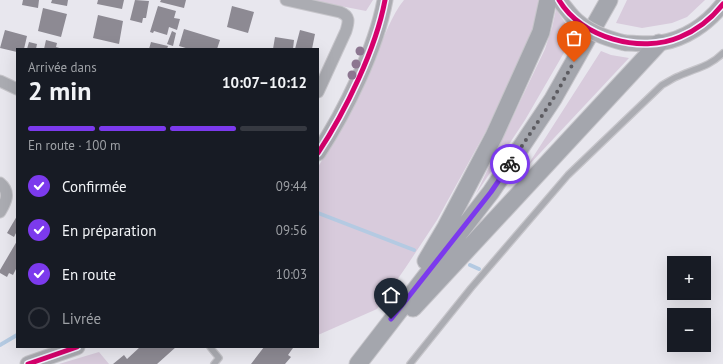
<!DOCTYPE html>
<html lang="fr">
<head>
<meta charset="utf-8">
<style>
  :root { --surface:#171b24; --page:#242831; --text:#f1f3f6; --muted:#9ea1a6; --line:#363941; --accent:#7c3aed }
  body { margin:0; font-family:"PT Sans",sans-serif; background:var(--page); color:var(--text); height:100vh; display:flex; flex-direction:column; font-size:15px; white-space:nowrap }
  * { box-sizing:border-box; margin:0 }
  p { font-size:13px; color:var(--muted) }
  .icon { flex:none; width:22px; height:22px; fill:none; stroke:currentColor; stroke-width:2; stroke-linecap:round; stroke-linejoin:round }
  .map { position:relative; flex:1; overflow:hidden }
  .sheet { position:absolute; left:16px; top:48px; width:303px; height:300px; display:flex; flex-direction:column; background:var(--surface); border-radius:0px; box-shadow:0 4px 16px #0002 }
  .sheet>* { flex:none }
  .buttons { position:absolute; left:667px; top:256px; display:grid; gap:8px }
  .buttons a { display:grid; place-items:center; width:44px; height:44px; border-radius:0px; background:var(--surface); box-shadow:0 4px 16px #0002; font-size:20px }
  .pin { position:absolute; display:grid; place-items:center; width:34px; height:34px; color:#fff; margin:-41px -17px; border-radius:50% 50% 50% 0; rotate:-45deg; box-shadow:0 0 4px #0007 }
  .pin .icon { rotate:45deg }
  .courier { position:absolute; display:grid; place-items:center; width:40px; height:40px; margin:-20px; border:3px solid #7c3aed; border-radius:50%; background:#fff; color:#222; box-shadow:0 1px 5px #0007 }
  .overview em { font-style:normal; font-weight:800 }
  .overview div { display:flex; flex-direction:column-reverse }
  .overview { display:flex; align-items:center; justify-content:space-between; height:68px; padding:0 12px }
  h1 { font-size:26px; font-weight:800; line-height:30px }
  .bar { display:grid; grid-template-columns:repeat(4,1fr); gap:6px 4px; align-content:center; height:48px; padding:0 12px }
  .bar i { height:5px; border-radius:3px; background:var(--line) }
  .bar .on { background:var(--accent) }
  .bar p { grid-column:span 4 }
  ol { padding:0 12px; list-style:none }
  li { display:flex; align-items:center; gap:12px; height:44px }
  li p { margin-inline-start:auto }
  li .icon { padding:4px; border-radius:50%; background:var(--accent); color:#fff; stroke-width:4 }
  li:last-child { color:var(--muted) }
  li i { width:22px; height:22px; border:2px solid var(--line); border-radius:50% }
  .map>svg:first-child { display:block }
  .green { fill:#d8cbdc }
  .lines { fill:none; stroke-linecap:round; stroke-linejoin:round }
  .stream { stroke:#b4cae2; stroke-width:4 }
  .building { fill:#8d8a93 }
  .lane-casing { stroke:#c6c5ca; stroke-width:8 }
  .street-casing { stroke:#c6c5ca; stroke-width:13 }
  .secondary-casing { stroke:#c6c5ca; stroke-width:17 }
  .primary-casing { stroke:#c6c5ca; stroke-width:19 }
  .lane { stroke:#abacb2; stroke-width:5.5 }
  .street { stroke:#abacb2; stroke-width:11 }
  .secondary { stroke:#abacb2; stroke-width:15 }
  .primary { stroke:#a4a6ad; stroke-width:17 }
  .secondary-bridge-casing { stroke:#c6c5ca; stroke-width:17; stroke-linecap:butt }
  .secondary-bridge { stroke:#abacb2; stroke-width:15 }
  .cycleway-casing { stroke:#f2f2ff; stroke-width:8 }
  .cycleway { stroke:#d6006c; stroke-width:5 }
  .tree { fill:#8c7690 }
  .done { stroke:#5c5b60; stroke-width:4; stroke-dasharray:0 7.2 }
  .route { stroke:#7c3aed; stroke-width:5 }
</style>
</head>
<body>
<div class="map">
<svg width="723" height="364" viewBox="0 0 723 364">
  <rect width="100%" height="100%" fill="#e8e7ee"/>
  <path class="green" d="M310 0H373L366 11Z
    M404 0H540L537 21 486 131 437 220 406 267 377 309 318 335V167C340 132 357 95 375 58 383 40 392 14 404 0Z
    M627 0H705L687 17 672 23 642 28 616 23Z
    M556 9 566 24 576 32 525 120 476 194 545 49 552 28Z
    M601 51 611 55 629 58 526 168Z
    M99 352 109 364H59Z"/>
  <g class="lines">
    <path class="stream" d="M318 213 414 250
      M470 265 479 269
      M0 345 17 335"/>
  </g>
  <path class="building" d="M23 0H39L38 8 22 5Z
    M52 0H68L67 6 51 3Z
    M98 0H124L122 9 97 4Z
    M135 0 149 1 146 18H143L142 23 130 20Z
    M161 0H186L184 8 160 2Z
    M158 6 176 11 174 18 180 19 177 30 169 27 167 35 154 31 153 33 150 32Z
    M232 6 254 12 248 33 227 27Z
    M43 8 67 14 61 37 38 31Z
    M98 15 123 21 119 44 93 38Z
    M184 29 220 40 217 49H189L179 46Z
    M5 30 27 36 24 49H17V52L0 48Z
    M300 30 315 34 312 49H295Z
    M172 31 176 33 173 46 167 44Z
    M275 37 294 40 293 49H273Z
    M46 40 57 43 56 47 63 49H44Z
    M29 42 37 44 36 49H27Z
    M151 42 168 46 167 49H149Z
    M17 216V231L14 237 7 233Z
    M17 241V267L13 275 9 273 7 277 0 273V270Z
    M140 347H176L157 364H113L124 355 127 359Z
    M264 347H292L293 348 288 355 291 357 285 364H251Z"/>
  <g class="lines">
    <g class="lane-casing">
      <path id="lane" d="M210 347 219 358 214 364
        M410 364 471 288 568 175 662 85C668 82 673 78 679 76 696 68 709 67 723 53"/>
    </g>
    <g class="street-casing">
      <path id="street" d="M286 0 340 12C350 16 349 21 346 31L318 92
        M0 81 17 89
        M0 183C11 192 6 202 0 212"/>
    </g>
    <g class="secondary-casing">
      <path id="secondary" d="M559 0 571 15
        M625 43C636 43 649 45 660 43 685 39 707 24 723 4
        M318 153C345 112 376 49 385 0
        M28 364 77 347"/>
    </g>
    <g class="primary-casing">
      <path id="primary" d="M426 261 446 227 494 136 541 32 548 0
        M413 308 659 43
        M358 364 491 192 553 99 609 0"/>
    </g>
    <use href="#lane" class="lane"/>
    <use href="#street" class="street"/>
    <use href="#secondary" class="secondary"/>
    <use href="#primary" class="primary"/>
    <g class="secondary-bridge-casing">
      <path id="secondary-bridge" d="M571 15C585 31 605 38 625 43"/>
    </g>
    <use href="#secondary-bridge" class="secondary-bridge"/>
    <g class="cycleway-casing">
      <path id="cycleway" d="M559 0C581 38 641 54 680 37 697 30 712 18 723 4
        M318 153C345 112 376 49 385 0
        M28 364 77 347"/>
    </g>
    <use href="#cycleway" class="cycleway"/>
  </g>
  <g class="tree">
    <circle cx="360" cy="51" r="4.5"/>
    <circle cx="356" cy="64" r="4.5"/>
    <circle cx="352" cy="75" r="4.5"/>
  </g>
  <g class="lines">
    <path class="done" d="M510 164 553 99 574 62"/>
    <path class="route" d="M391 319 491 192 510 164"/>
  </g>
</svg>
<div class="buttons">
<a>+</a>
<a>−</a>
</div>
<div class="pin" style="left:574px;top:62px;background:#ea580c"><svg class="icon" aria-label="bag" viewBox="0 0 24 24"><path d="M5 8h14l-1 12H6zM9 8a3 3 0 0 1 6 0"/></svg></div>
<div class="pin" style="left:391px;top:319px;background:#1f2937"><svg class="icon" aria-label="home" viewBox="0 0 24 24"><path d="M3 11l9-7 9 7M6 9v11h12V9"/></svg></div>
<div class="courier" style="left:510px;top:164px"><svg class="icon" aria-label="bike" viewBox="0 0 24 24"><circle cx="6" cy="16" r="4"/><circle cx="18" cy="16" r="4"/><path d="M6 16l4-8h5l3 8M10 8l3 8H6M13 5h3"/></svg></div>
<section class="sheet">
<div class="overview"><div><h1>2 min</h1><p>Arrivée dans</p></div><em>10:07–10:12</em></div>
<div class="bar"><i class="on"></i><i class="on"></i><i class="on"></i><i></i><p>En route · 100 m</p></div>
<ol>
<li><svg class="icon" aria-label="check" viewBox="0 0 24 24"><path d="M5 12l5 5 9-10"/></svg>Confirmée<p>09:44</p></li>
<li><svg class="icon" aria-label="check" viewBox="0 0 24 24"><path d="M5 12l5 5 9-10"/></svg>En préparation<p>09:56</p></li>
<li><svg class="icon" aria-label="check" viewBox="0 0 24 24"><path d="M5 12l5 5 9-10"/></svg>En route<p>10:03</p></li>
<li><i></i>Livrée</li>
</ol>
</section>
</div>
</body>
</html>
